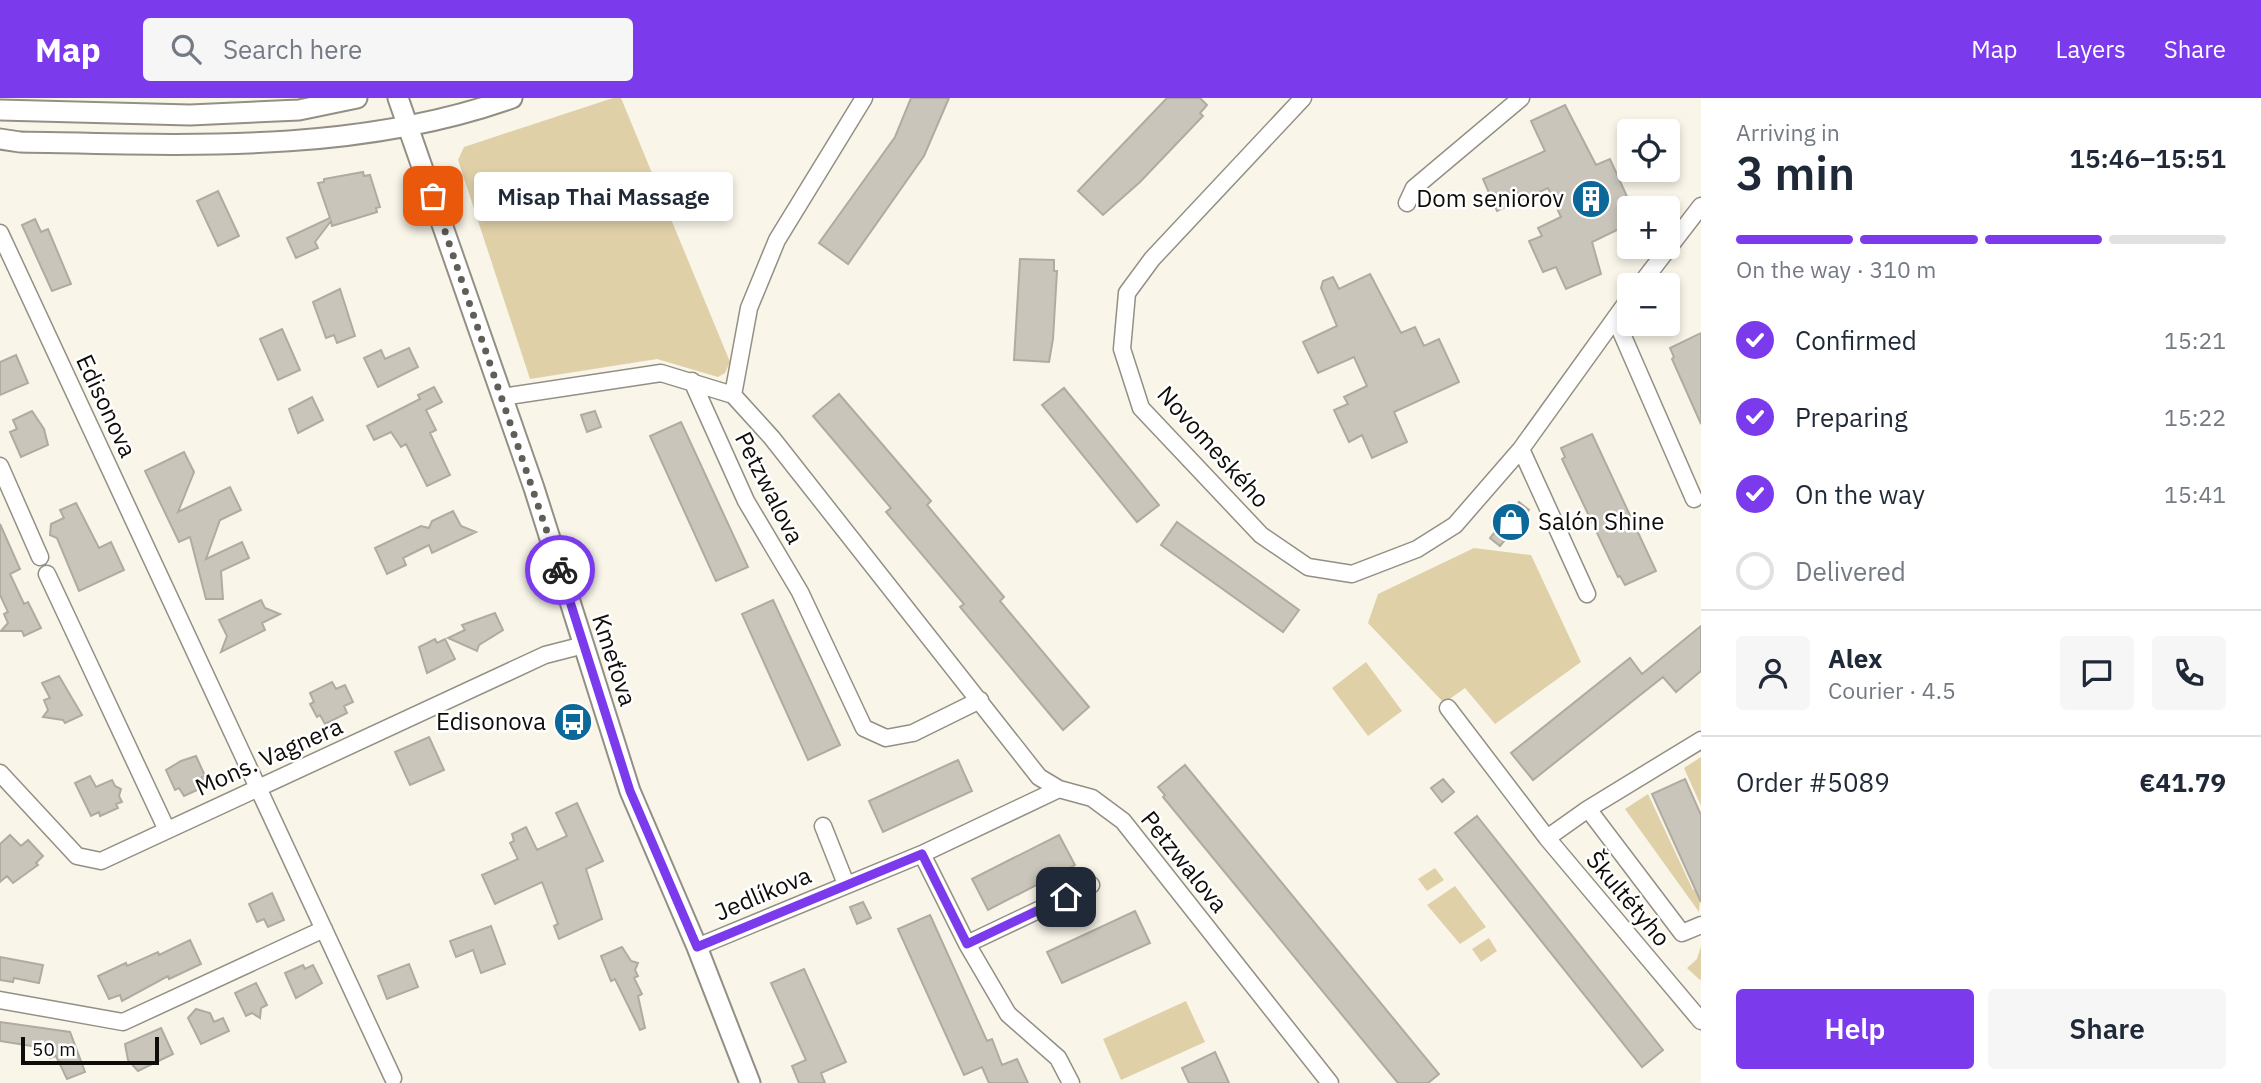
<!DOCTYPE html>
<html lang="en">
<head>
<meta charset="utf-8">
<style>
  :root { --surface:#fff; --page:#f6f6f7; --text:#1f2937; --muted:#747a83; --line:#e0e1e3; --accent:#7c3aed }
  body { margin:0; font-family:"IBM Plex Sans",sans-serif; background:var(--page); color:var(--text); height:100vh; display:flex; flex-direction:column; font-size:26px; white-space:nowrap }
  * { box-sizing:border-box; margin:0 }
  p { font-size:23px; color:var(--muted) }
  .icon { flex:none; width:38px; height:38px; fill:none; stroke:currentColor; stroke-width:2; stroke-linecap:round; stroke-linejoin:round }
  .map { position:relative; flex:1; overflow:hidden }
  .details { display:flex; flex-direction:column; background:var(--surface); width:560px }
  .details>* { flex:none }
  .buttons { position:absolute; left:1617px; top:21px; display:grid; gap:14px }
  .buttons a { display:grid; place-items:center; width:63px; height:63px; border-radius:7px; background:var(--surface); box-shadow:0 4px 10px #0003; font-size:35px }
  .scale { position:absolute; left:21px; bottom:18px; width:138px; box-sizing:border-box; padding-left:7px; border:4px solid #0f0d09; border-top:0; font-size:19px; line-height:24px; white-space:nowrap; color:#0f0d09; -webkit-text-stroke:5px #fff; paint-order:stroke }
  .pin { position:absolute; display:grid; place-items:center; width:60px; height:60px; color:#fff; margin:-30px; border-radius:14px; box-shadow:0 4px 10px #0006 }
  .courier { position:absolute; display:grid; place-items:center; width:70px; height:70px; margin:-35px; border:5px solid #7c3aed; border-radius:50%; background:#fff; color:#222; box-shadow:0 2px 9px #0007 }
  .bubble { position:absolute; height:49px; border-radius:7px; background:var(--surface); box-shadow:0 4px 10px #0003; font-size:23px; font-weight:600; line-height:49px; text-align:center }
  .overview em { font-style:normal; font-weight:600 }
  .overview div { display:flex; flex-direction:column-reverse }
  .overview { display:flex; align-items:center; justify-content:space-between; height:119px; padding:0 35px }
  h1 { font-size:46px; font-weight:600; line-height:52px }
  .bar { display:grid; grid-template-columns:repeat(4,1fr); gap:10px 7px; align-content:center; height:84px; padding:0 35px }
  .bar i { height:9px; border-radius:5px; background:var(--line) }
  .bar .active { background:var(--accent) }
  .bar p { grid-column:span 4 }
  .line { display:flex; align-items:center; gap:18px; padding:0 35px; border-top:2px solid var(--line) }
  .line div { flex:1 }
  .round { display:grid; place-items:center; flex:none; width:74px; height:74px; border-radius:7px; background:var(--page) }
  ol { padding:0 35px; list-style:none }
  li { display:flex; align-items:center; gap:21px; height:77px }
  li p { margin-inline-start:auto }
  li .icon { padding:7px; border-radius:50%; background:var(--accent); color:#fff; stroke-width:4 }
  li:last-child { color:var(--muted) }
  li i { width:38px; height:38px; border:4px solid var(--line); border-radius:50% }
  .action { display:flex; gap:14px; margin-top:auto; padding:14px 35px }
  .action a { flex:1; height:80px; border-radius:7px; background:var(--accent); color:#fff; font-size:28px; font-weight:600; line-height:80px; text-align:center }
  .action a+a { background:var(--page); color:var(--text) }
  header { display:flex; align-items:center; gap:42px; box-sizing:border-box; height:98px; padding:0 35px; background:var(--accent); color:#fff }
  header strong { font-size:33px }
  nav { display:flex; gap:38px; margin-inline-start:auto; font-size:24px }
  .search { width:490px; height:63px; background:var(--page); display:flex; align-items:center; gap:18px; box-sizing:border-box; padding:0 24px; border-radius:7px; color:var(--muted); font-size:26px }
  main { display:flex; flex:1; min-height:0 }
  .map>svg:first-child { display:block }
  .green { fill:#dfd0a8 }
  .building { fill:#cac5ba; stroke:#b0aba0; stroke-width:2 }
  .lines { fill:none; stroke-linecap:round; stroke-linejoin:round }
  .minor-casing { stroke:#938f84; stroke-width:19 }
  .tertiary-casing { stroke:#938f84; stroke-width:23 }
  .minor { stroke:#fff; stroke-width:16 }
  .tertiary { stroke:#fff; stroke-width:19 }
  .done { stroke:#615e57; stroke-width:7; stroke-dasharray:0 12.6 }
  .route { stroke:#7c3aed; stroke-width:9 }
  .labels { text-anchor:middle; stroke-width:5; stroke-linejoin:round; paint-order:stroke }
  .poi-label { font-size:24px; fill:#0f0d09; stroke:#fff; text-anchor:end }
  .street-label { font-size:24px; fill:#0f0d09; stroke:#fff }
</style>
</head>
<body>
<header>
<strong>Map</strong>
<div class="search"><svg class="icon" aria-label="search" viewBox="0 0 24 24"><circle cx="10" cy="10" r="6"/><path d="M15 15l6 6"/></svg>Search here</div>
<nav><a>Map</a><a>Layers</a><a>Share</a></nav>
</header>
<main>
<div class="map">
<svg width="1701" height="985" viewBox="0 0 1701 985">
  <rect width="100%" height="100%" fill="#f9f5e9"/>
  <path class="green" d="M613 0H621L730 264 725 275 718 279 657 261 530 281 458 62 464 49Z
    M1474 450 1531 457 1581 564 1495 626 1465 590 1444 605 1368 525 1378 496Z
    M1366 564 1402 613 1368 638 1332 590Z
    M1701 659V708L1684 670Z
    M1648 696 1693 792 1701 789 1699 814 1625 711Z
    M1435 770 1444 782 1427 793 1418 781Z
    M1455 788 1486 829 1460 846 1427 807Z
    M1489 840 1497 853 1481 864 1472 851Z
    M1701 848V881L1700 882 1687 870 1697 861Z
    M1186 903 1205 944 1121 982 1103 941Z"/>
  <path class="building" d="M911 0H949L924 58 848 166 819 145 895 39Z
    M1167 0H1200L1207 7 1200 15 1203 18 1140 84 1103 117 1078 93Z
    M1565 7 1596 67 1610 61 1629 103V126L1592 144 1601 176 1566 191 1556 169 1543 174 1529 143 1542 138 1538 130 1561 119 1548 90 1497 113 1483 81 1545 53 1531 23Z
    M363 74 364 78 370 77 380 109 376 110 377 114 332 128 331 123 315 144 318 150 296 160 287 140 330 120 318 85 324 84V81Z
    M218 93 239 138 218 148 197 103Z
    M35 121 41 134 48 131 71 186 52 193 22 127Z
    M1020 161 1054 162V173H1057L1053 241 1049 264 1014 262Z
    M1370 176 1401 235 1415 229 1424 248 1439 241 1459 284 1394 314 1407 344 1372 360 1362 337 1349 344 1334 312 1348 306 1344 299 1367 288 1354 259 1318 275 1303 244 1337 228 1321 190 1323 183 1333 179 1339 191Z
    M340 191 355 238 337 245 334 237 326 240 313 204Z
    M282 231 300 272 278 282 260 241Z
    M1701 235V326L1672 261 1674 259 1670 250Z
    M409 250 418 269 378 289 364 260 381 252 385 261Z
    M16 257 28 285 0 297V264Z
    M434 289 442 304 426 312 436 332 430 335 450 377 427 388 406 346 401 349 391 334 374 342 367 328 420 301 418 297Z
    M1064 290 1159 407 1137 424 1042 307Z
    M839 296 931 403 927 407 1004 499 1000 503 1089 609 1063 632 960 509 964 506 886 414 891 410 813 318Z
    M312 299 323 322 298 335 289 311Z
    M32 313 44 331 48 347 21 359 10 334 17 331 13 322Z
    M595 313 601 329 587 334 581 317Z
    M681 324 748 469 716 483 650 338Z
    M1592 336 1656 473 1625 487 1620 478 1618 479 1562 361 1565 359 1561 350Z
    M184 354 194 374 178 414 230 389 241 412 220 422 206 461 242 444 249 460 221 473 223 501H206L190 439 179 444 145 373Z
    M1519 404 1529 412 1500 448 1490 440Z
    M76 405 99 450 111 444 124 472 79 493 57 440 50 437 51 426 64 420 60 412Z
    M453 413 461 428 476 434 432 455 429 447 403 460 406 467 387 476 375 450 421 428 429 430 432 423Z
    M1177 424 1299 512 1283 534 1161 447Z
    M0 426 20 471 10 476 24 506 28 504 41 530 24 538 22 533H1L8 525 4 516 8 514 0 497Z
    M261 502 265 510 280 516 262 525 265 532 221 554 227 538 219 522Z
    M773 502 840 647 808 662 742 516Z
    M495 515 503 532 479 547 477 553 448 540 465 532 462 527Z
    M1701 528V573L1676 594 1663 579 1533 682 1511 655 1630 560 1642 576Z
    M435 541 437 545 445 541 455 561 427 575 419 549Z
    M59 578 82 617 65 625 63 622 43 619 48 612 44 602 50 600 42 585Z
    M332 584 336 591 345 587 353 604 344 608 347 615 325 626 320 617 317 619 310 606 314 604 310 595Z
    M429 639 444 672 410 687 395 654Z
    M196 658 205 678 202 679 206 688 184 698 179 690 175 692 166 672 181 663Z
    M958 662 972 693 883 734 869 703Z
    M1185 667 1439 976 1428 985H1398L1163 699 1165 697 1158 689Z
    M90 678 96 689 112 682 115 688 121 691 119 698 122 704 116 706 118 710 100 718 99 714 91 718 75 685Z
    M1443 681 1454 694 1442 704 1431 690Z
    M1685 681 1701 717V804L1652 696Z
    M577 705 603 763 586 771 602 821 559 841 554 828 558 826 542 784 495 806 482 777 518 761 510 745 514 743 512 736 526 729 537 752 567 738 556 715Z
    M1477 718 1663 952 1642 969 1455 735Z
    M10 737 21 748 28 742 43 758 36 765 38 767 13 785 7 778 0 784V746Z
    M1059 737 1075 767 988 812 972 781Z
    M272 795 284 822 268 829 264 821 257 824 249 806Z
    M863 804 871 820 857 826 850 809Z
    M1135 813 1150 845 1062 885 1047 854Z
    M930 817 987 943 992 941 1002 967 1017 961 1028 985H989L982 969 964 977 898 831Z
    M491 828 505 866 481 875 473 852 456 859 450 843Z
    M190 842 201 866 169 881 168 878 122 903 120 897 109 901 98 878 126 865 127 868 158 854 159 857Z
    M622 849 631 863 638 865 635 872 638 878 634 880 642 896 638 898 645 930 640 932 615 881 611 883 601 858Z
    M0 859 43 867 39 885 14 880 13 884 0 882Z
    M409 866 418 889 387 901 378 878Z
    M303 867 305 871 313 867 322 885 296 900 285 875Z
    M804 871 846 964 821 975 825 985H799L792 968 806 962 771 885Z
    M256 885 267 907 261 910 260 920 252 915 246 918 235 895Z
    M196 911 210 915 214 924 223 920 229 933 201 946 188 920Z
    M0 924 70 934 85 974 67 981 56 958 50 960 38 949 0 943Z
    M161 930 173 956 138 973 128 962 125 946Z
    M1215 954 1229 985H1189L1182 970Z"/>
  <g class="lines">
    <g class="minor-casing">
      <path id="minor" d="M1303 0 1152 161 1127 195 1122 251 1141 310 1261 437 1308 469 1352 476 1417 451 1455 427 1521 351 1629 201
        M1407 105 1414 90 1521 0
        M0 135 393 980
        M1640 187 1701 108
        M1615 220 1694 401
        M692 283 746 403 800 494 864 630 886 640 913 635 980 602
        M733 297 749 210 777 142 864 0
        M502 299 661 275 733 297 772 340 1039 679 1059 691 1092 700 1123 723 1330 985
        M1521 351 1587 496
        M0 368 40 459
        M47 476 166 730
        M1448 610 1547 740
        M1701 642 1588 711 1682 835 1701 827
        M0 675 77 758 101 763 545 557 584 547
        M1588 711 1547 740 1701 923
        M823 728 846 786
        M922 756 967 846 1008 916 1058 960 1071 985
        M967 846 1091 787
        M697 849 922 756 1059 691
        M0 902 123 924 324 831"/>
    </g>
    <g class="tertiary-casing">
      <path id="tertiary" d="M398 0 534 390 630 693 697 849 750 985
        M0 12 190 17 299 12 357 0
        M0 41 20 44C184 47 355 56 512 0"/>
    </g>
    <use href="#minor" class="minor"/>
    <use href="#tertiary" class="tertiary"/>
  </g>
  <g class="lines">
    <path class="done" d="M433 98 560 472"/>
    <path class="route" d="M560 472 630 693 697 849 922 756 967 846 1066 799"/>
  </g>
  <defs>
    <g id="building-disc" transform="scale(2.0125)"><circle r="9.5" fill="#0b6898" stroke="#fff"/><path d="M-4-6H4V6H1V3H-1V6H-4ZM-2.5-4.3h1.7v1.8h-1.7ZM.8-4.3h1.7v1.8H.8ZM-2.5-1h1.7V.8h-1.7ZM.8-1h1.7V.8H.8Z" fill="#fff"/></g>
    <g id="shop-disc" transform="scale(2.0125)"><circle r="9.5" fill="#0b6898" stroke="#fff"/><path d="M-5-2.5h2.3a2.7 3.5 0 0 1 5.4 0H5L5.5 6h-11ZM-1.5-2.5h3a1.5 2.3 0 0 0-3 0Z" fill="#fff"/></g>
    <g id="bus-disc" transform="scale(2.0125)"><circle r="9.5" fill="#0b6898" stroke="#fff"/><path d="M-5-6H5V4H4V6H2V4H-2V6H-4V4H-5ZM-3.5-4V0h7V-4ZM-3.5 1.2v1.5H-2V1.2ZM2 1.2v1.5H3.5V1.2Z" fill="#fff"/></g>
  </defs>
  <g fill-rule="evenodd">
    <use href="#building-disc" x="1591" y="101"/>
    <use href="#shop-disc" x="1511" y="424"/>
    <use href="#bus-disc" x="573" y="624"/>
  </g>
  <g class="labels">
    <g class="poi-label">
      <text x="1564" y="109">Dom seniorov</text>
      <text x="1538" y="432" text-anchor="start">Salón Shine</text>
      <text x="546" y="632">Edisonova</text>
    </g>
    <g class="street-label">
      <text transform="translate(106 308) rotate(65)" y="8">Edisonova</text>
      <text transform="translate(1213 349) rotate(48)" y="8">Novomeského</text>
      <text transform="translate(769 390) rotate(63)" y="8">Petzwalova</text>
      <text transform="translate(614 562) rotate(72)" y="8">Kmeťova</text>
      <text transform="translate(269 659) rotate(-24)" y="8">Mons. Vagnera</text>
      <text transform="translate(1184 764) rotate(51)" y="8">Petzwalova</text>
      <text transform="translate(763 796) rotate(-23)" y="8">Jedlíkova</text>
      <text transform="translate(1628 801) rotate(50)" y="8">Škultétyho</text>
    </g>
  </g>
</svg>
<div class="buttons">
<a><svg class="icon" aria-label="locate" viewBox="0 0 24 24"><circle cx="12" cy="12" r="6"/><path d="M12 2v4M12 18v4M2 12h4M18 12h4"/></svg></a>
<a>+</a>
<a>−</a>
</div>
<div class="scale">50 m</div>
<div class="pin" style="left:433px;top:98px;background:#ea580c"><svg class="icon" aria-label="bag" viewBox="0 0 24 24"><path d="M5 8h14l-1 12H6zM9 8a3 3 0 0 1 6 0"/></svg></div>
<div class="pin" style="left:1066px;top:799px;background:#1f2937"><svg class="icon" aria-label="home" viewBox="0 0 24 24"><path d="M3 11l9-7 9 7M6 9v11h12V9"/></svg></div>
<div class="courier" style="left:560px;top:472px"><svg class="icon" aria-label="bike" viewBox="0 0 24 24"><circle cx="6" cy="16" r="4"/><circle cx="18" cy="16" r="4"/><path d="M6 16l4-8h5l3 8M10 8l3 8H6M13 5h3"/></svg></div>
<div class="bubble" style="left:474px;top:74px;width:259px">Misap Thai Massage</div>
</div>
<section class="details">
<div class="overview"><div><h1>3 min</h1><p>Arriving in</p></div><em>15:46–15:51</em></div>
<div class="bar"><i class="active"></i><i class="active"></i><i class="active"></i><i></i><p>On the way · 310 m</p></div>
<ol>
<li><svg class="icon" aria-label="check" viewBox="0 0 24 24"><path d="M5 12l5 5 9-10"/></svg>Confirmed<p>15:21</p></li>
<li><svg class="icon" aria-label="check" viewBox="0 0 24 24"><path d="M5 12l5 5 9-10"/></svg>Preparing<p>15:22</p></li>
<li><svg class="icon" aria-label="check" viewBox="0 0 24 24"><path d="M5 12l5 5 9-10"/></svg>On the way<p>15:41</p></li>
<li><i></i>Delivered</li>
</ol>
<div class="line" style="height:126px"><a class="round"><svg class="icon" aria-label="person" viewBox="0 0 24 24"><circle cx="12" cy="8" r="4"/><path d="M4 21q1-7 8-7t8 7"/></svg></a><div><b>Alex</b><p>Courier · 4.5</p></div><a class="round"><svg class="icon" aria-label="chat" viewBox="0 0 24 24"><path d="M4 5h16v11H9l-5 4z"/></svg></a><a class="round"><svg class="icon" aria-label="phone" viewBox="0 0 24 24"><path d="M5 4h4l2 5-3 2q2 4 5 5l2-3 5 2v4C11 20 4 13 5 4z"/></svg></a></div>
<div class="line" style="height:91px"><div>Order #5089</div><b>€41.79</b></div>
<div class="action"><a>Help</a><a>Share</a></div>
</section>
</main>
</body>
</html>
